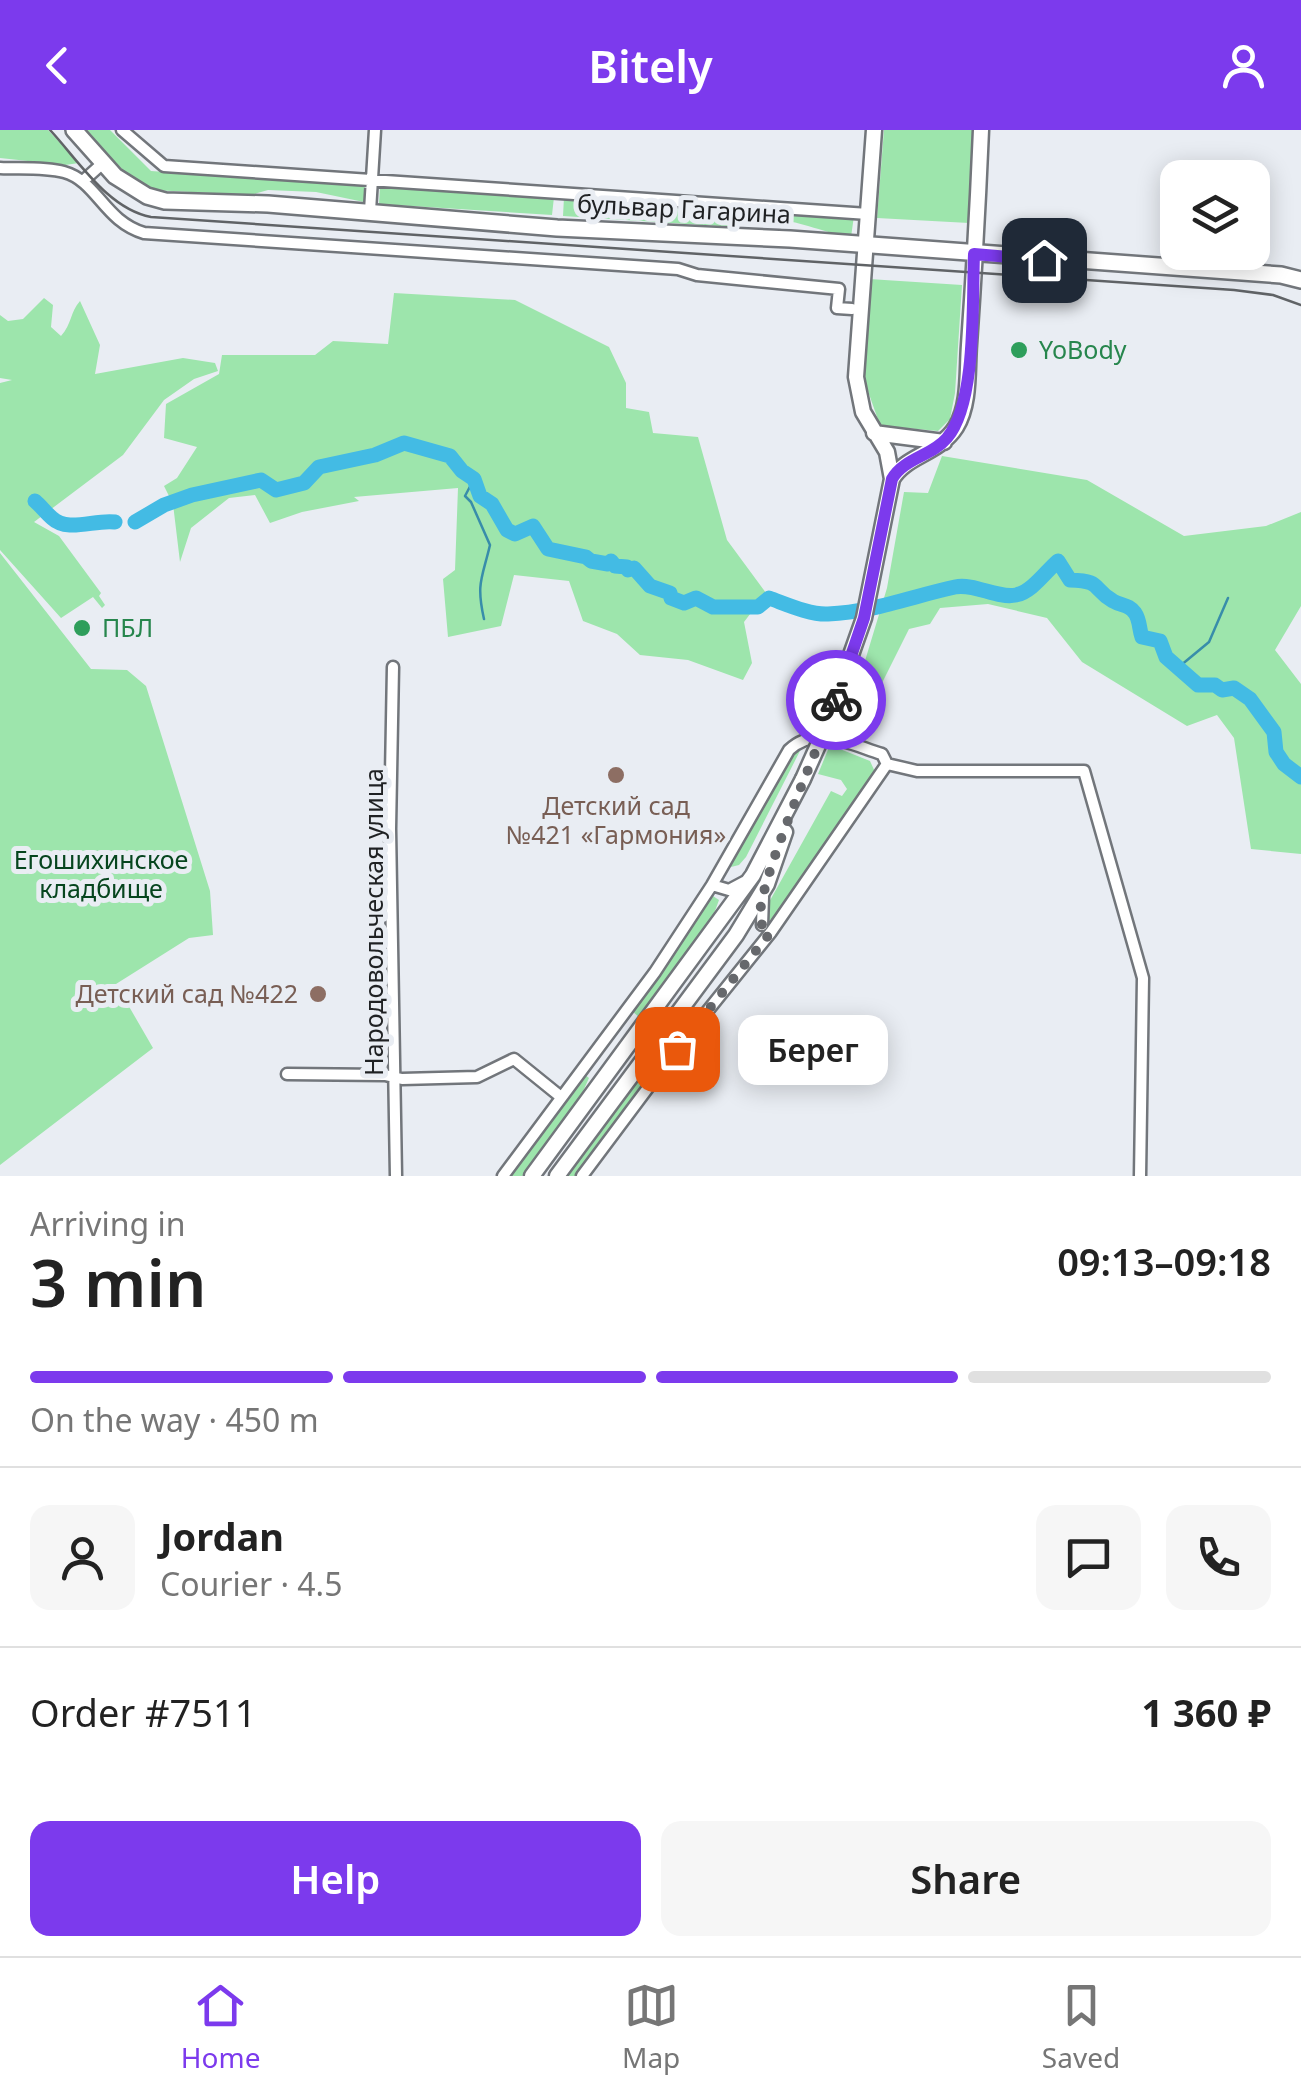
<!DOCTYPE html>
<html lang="en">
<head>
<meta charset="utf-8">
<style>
  :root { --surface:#fff; --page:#f6f6f6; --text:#222; --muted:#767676; --line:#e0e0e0; --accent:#7c3aed }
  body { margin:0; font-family:"Noto Sans",sans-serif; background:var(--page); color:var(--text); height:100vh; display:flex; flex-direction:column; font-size:38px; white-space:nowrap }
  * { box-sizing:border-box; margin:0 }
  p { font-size:32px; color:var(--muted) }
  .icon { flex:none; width:55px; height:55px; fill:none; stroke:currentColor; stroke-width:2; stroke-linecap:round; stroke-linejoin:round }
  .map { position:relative; height:1046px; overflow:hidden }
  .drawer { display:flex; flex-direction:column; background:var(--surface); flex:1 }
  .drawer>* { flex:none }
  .controls { position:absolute; left:1160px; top:30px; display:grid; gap:20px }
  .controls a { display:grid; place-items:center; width:110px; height:110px; border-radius:20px; background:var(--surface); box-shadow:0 5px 25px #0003; font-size:50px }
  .pin { position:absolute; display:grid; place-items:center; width:85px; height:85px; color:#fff; margin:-42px; border-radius:20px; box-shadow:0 5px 15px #0006 }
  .courier { position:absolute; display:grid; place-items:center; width:100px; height:100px; margin:-50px; border:8px solid #7c3aed; border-radius:50%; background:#fff; color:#222; box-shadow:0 2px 12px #0007 }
  .bubble { position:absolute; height:70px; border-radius:20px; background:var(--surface); box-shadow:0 5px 25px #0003; font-size:32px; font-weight:600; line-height:70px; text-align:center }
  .head em { font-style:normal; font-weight:600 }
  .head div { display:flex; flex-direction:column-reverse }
  .head { display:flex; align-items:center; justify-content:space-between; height:170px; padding:0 30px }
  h1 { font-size:65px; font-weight:600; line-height:75px }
  .bar { display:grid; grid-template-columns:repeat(4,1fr); gap:15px 10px; align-content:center; height:120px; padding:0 30px }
  .bar i { height:12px; border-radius:8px; background:var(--line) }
  .bar .current { background:var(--accent) }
  .bar p { grid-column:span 4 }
  .line { display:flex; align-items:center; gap:25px; padding:0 30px; border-top:2px solid var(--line) }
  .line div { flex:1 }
  .round { display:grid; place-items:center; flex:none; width:105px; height:105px; border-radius:20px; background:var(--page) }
  .action { display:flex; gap:20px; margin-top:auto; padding:20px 30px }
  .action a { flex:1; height:115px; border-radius:20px; background:var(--accent); color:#fff; font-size:40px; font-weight:600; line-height:115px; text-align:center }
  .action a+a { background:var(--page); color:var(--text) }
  header { display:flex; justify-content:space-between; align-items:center; height:130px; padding:0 30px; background:var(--accent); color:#fff; font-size:45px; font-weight:600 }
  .tabs { display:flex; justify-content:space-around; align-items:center; height:140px; border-top:2px solid var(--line); background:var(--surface); font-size:28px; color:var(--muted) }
  .tabs a { display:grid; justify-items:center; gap:5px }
  .tabs .current { color:var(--accent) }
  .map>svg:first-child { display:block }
  .green { fill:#9de5ac }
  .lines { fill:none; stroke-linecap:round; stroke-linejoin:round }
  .stream { stroke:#388daa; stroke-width:2.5 }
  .river { stroke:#43bbe4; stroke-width:15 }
  .minor-casing { stroke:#72767b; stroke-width:15 }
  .secondary-casing { stroke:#72767b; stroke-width:19 }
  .primary-casing { stroke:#72767b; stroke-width:20 }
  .minor { stroke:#fff; stroke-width:10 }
  .secondary { stroke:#fff; stroke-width:14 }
  .primary { stroke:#fff; stroke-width:15 }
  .tram { stroke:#606366; stroke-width:2.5 }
  .secondary-bridge-casing { stroke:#72767b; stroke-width:19; stroke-linecap:butt }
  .secondary-bridge { stroke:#fff; stroke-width:14 }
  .done { stroke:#66686c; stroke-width:10; stroke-dasharray:0 18 }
  .route { stroke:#7c3aed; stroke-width:12 }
  .leisure-dot { fill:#2e9e5b; stroke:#e9edf3; stroke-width:4 }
  .education-dot { fill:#8d6e63; stroke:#e9edf3; stroke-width:4 }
  .labels { text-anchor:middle; stroke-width:10; stroke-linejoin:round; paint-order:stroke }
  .street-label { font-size:25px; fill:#1f2123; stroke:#e9edf3 }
  .leisure-label { font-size:25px; fill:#27864d; stroke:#e9edf3; text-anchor:start }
  .education-label { font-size:25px; fill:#785e54; stroke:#e9edf3 }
  .park-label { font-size:25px; fill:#06451e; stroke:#e9edf3 }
</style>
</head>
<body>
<header><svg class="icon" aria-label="back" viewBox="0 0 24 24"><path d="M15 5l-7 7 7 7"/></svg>Bitely<svg class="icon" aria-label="person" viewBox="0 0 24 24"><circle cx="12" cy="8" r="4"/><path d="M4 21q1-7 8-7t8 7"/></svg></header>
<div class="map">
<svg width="1301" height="1046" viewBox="0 0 1301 1046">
  <rect width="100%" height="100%" fill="#e9edf3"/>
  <path class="green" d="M0 0H48L79 33 65 35 0 28Z
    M85 0H110L151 41 365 56 364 72 316 62 268 60 251 65 152 60 135 53Z
    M884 0H974L969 93 877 88Z
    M380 57 554 67 552 85 379 74Z
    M564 67 854 86 851 107C805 99 783 79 735 97L563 86Z
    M869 149 962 155 955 263 950 289 938 301 895 297 892 300 882 301 863 247Z
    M394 163 515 170 609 217 626 253V278L649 282 653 303 698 307 727 410 766 463 744 492 752 533 743 550 688 530 640 525 617 504 583 491 569 451 514 445 501 496 448 507 443 449 455 440 458 358 354 367 359 371 302 382 270 393 255 365 229 368 191 398 180 432 173 374 164 356 177 348 197 317 164 308 166 274 219 244 222 225H315L333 211 388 214Z
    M44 168 53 175 51 197 61 206C72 194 70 182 80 171L100 215 95 244 183 228 215 233 218 241 194 249 164 270 123 325 34 392 59 406 101 463 99 466 105 475 102 478 93 467 61 488 0 420V253L12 250 0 248V185L8 191 23 189Z
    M942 326 1087 350 1184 406 1266 396 1301 382V476L1275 520 1301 554V724L1251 719 1234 608 1217 585 1187 596 1082 532 1047 488 988 474 940 478 930 494 909 499 880 557 858 554 887 458 904 362 928 363Z
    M0 423 91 539 127 540 146 556 210 761 213 805 189 808 116 854 153 918 0 1035Z
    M803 615 746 727 739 735 727 738 789 627Z
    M830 615 870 631 876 644 776 787 768 791 763 783 831 661 842 666 847 659 841 650 818 644Z
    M713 766 719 770C705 813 667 852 640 888L632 881Z
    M664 915 670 920 576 1046H566Z
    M584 944 589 948 580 968 522 1046H508Z"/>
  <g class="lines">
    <path class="stream" d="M474 349 465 366 471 372 490 415C482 449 476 453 484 489
      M1180 536 1209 512 1228 468"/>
    <path class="river" d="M35 371C41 376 46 383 52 388 68 403 95 389 115 392
      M135 392 164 375 192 365 261 350 276 360 304 353 319 337 375 325 404 313 450 326 462 341 474 349 480 366 492 374 507 400 515 404 533 396 548 419 586 427 591 431 608 434 611 431 615 436 627 437 628 440 634 438 650 456 670 463 671 468 684 473 696 468 713 477H758L769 468C786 474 810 485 828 484 873 482 913 466 955 457 975 453 997 469 1016 465 1032 462 1046 441 1058 431L1070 450C1103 451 1091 458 1113 471 1121 476 1129 474 1135 483 1140 490 1139 499 1142 507L1160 511 1166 527 1198 555H1215L1222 560 1234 558 1250 569 1274 602 1276 622 1284 634 1301 647"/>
    <g class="minor-casing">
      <path id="minor" d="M122 0 164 36 868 84
        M0 38C20 39 44 37 64 42 97 51 104 91 144 103L678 139 697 145 839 159 837 178 852 179
        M83 51 103 33
        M370 81 375 0
        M393 537 390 699 396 1046
        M887 634 917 641H1084L1143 848 1140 1046
        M712 755 729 760 744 752
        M762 795 763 767
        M287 944 385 945 402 949 477 947 514 929 561 967
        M503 1046 655 842 712 755 789 620C816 594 852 615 882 624L887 634
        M582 1046 677 919 771 802 887 634"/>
    </g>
    <g class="secondary-casing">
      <path id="secondary" d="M874 303 944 312
        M892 349C906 325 939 324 956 297 970 274 967 241 969 215 974 143 978 72 981 0
        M823 604 864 488 892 349 887 322 863 282 856 247 874 0
        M532 1046 753 745 803 649
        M557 1046 736 805 767 754 785 702"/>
    </g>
    <g class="primary-casing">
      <path id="primary" d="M74 0 115 46 147 66 165 71 268 74 557 98 790 109 1281 145 1301 150"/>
    </g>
    <use href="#minor" class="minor"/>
    <use href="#secondary" class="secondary"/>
    <use href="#primary" class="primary"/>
    <path class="tram" d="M50 0C78 30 108 79 151 87L1234 160 1273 165 1301 175"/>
    <g class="secondary-bridge-casing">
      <path id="secondary-bridge" d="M803 649 823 604"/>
    </g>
    <use href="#secondary-bridge" class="secondary-bridge"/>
  </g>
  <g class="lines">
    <path class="done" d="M677 919 771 802C767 799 762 797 761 792 751 766 824 605 836 570"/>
    <path class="route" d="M836 570 864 488 892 349C904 328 932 326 947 308 977 273 972 171 974 124L1044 130"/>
  </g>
  <g class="leisure-dot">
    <circle cx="1019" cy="220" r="10"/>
    <circle cx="82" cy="498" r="10"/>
  </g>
  <g class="education-dot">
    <circle cx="616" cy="645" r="10"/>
    <circle cx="318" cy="864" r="10"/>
  </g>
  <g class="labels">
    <g class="street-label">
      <text transform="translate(684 79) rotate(3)" y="9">бульвар Гагарина</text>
      <text transform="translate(374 792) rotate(-90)" y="9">Народовольческая улица</text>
    </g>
    <g class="leisure-label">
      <text x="1039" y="229">YoBody</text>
      <text x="102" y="507">ПБЛ</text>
    </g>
    <g class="education-label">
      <text x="616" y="685">Детский сад<tspan x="616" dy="29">№421 «Гармония»</tspan></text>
      <text x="298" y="873" text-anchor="end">Детский сад №422</text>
    </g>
    <g class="park-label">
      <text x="101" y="739">Егошихинское<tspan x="101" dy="29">кладбище</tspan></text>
    </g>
  </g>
</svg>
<div class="controls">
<a><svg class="icon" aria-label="layers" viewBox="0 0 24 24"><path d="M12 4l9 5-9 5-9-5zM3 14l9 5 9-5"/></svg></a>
</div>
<div class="pin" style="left:677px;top:919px;background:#ea580c"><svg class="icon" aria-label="bag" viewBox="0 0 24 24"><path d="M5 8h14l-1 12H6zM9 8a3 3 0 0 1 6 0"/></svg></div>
<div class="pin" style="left:1044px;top:130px;background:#1f2937"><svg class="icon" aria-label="home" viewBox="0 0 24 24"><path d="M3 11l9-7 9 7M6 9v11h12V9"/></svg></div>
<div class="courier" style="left:836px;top:570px"><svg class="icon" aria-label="bike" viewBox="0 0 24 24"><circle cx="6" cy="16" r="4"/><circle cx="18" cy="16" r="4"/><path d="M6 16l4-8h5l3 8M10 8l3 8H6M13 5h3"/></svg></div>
<div class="bubble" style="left:738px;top:885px;width:150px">Берег</div>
</div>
<section class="drawer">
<div class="head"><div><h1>3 min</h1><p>Arriving in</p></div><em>09:13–09:18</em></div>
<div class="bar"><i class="current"></i><i class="current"></i><i class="current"></i><i></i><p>On the way · 450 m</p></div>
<div class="line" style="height:180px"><a class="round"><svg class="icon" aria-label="person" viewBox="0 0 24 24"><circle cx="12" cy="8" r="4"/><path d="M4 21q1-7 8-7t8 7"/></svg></a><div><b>Jordan</b><p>Courier · 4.5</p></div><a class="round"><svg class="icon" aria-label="chat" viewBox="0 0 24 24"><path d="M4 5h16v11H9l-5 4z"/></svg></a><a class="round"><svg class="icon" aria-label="phone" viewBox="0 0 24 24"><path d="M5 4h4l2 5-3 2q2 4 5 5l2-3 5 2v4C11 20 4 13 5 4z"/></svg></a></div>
<div class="line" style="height:130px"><div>Order #7511</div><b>1 360 ₽</b></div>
<div class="action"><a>Help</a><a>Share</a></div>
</section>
<nav class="tabs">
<a class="current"><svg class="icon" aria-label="home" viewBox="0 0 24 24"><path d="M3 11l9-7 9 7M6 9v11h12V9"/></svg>Home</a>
<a><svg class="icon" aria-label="map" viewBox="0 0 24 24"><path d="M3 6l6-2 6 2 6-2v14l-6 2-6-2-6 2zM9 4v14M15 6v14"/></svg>Map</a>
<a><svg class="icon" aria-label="saved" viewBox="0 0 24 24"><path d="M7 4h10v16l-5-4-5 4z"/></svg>Saved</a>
</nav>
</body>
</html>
